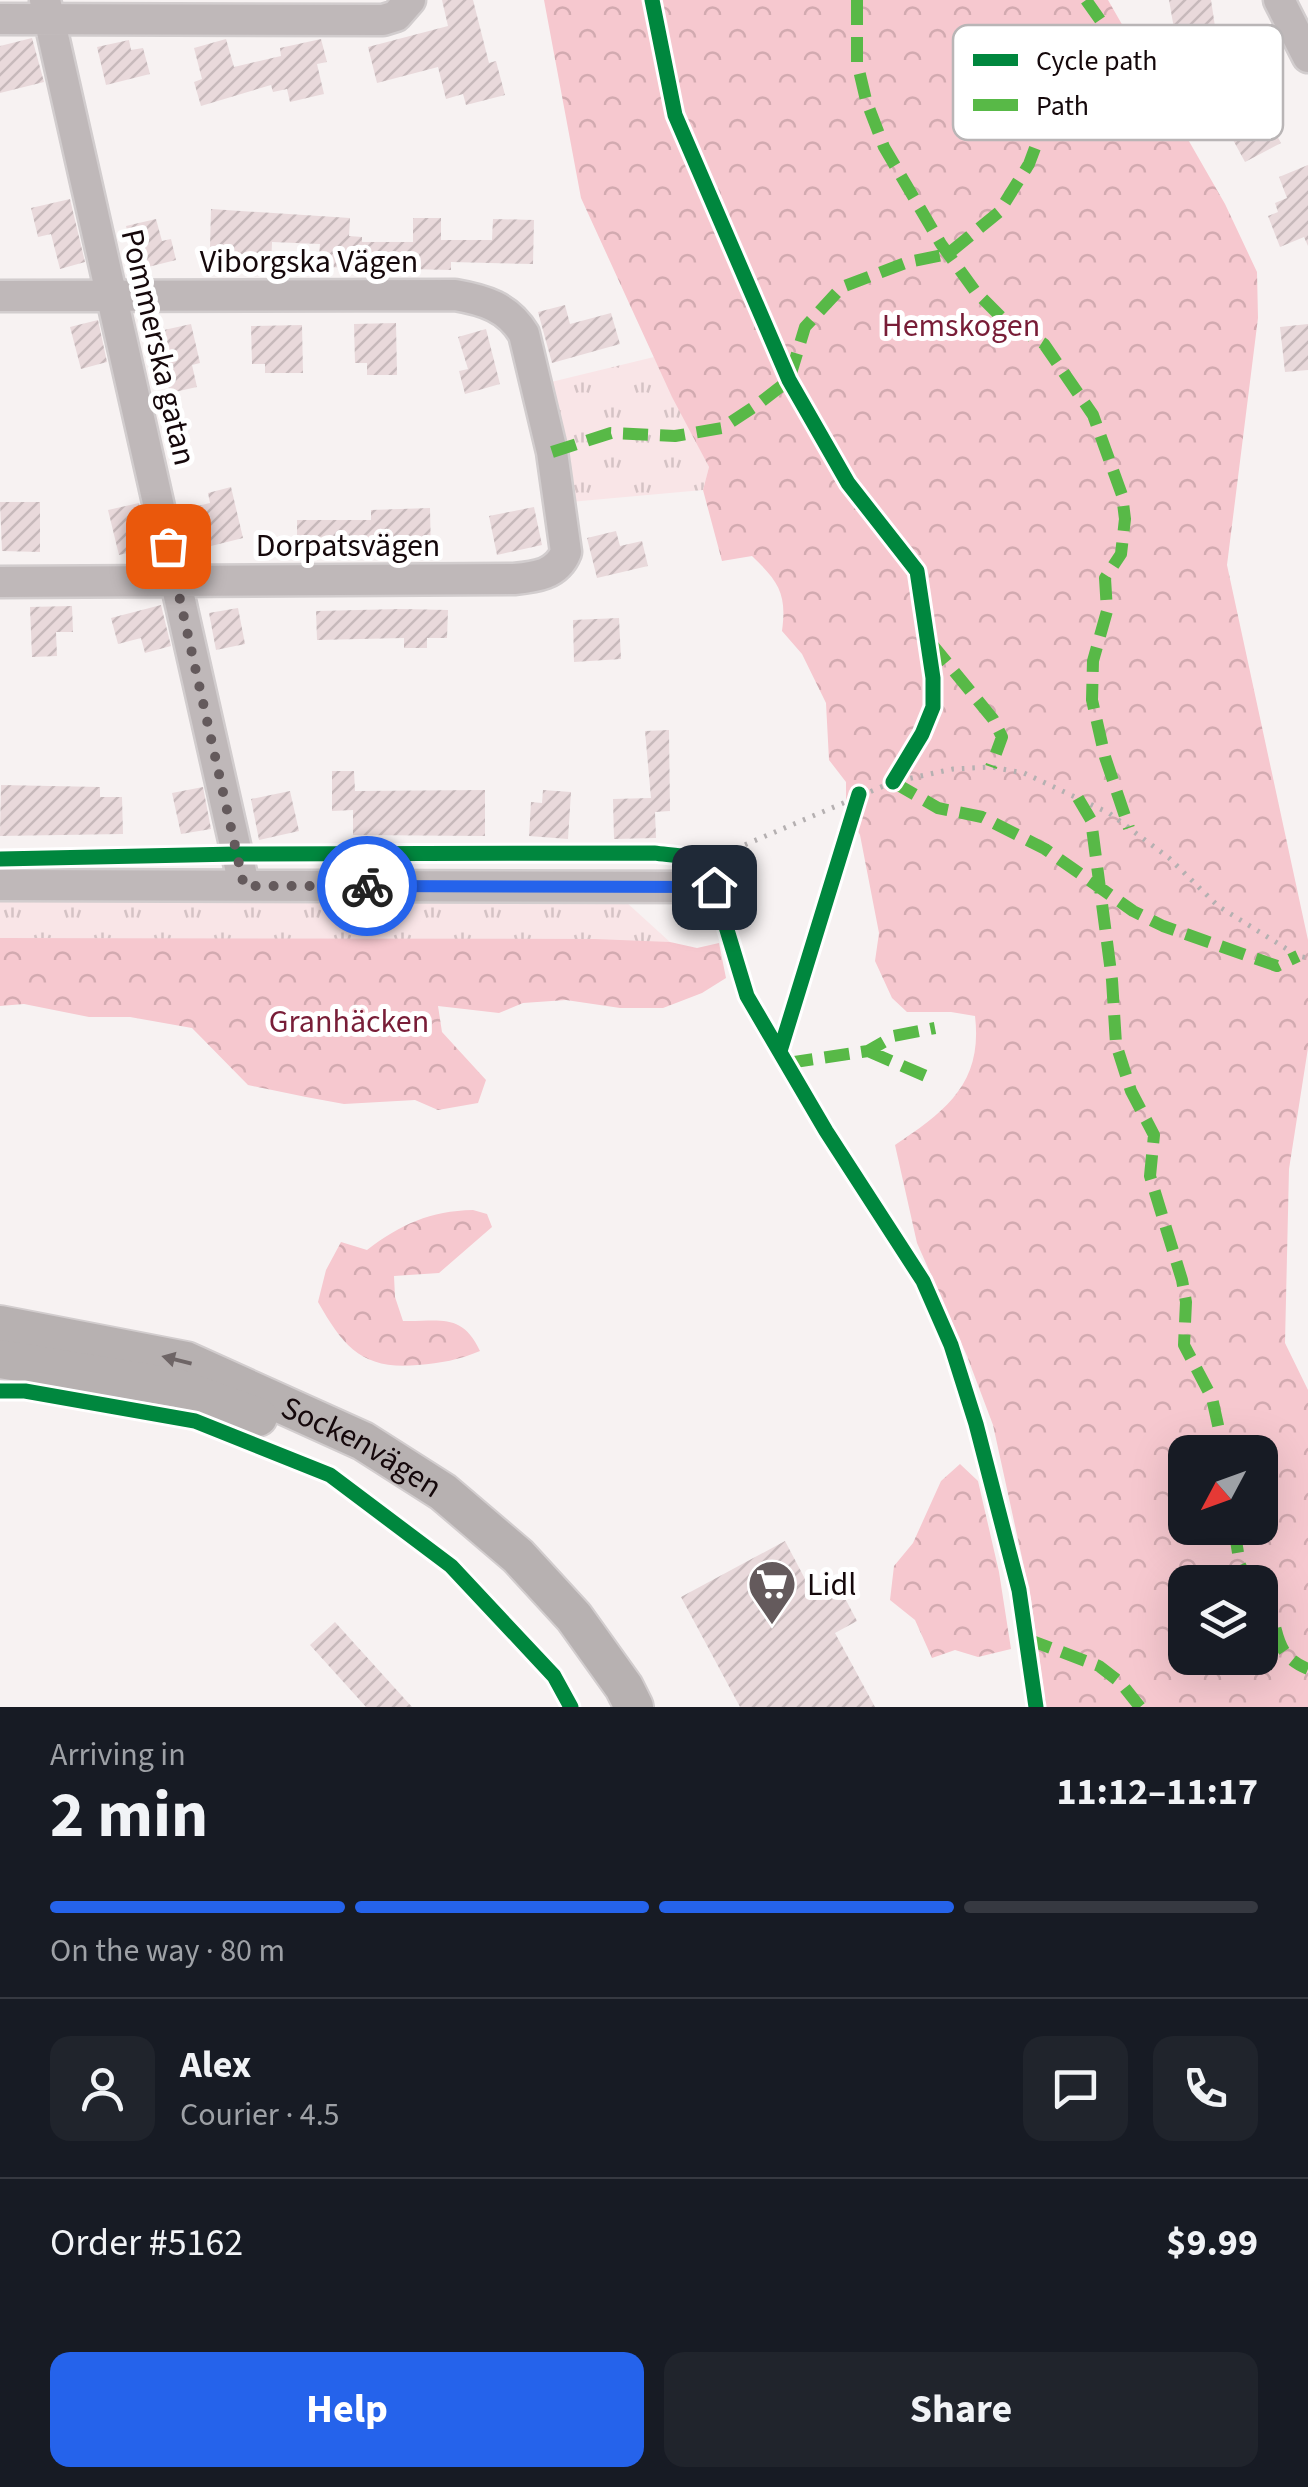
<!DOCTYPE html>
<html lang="en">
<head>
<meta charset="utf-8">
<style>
  :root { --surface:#171b24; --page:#20242c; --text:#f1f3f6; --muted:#9ea1a6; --line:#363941; --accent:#2563eb }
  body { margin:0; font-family:"Source Sans 3",sans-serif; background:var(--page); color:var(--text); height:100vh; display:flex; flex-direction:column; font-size:38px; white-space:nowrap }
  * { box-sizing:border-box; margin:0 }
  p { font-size:32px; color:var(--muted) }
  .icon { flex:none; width:55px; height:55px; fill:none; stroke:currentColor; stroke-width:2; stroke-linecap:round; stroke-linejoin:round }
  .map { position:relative; height:1707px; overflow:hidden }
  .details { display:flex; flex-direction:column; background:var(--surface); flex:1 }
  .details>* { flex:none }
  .needle { width:65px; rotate:229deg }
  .fabs { position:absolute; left:1168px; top:1435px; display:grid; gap:20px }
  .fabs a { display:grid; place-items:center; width:110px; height:110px; border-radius:20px; background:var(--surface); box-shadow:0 10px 40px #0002; font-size:50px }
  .pin { position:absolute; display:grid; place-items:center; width:85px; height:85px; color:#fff; margin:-42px; border-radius:20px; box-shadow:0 5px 15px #0006 }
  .courier { position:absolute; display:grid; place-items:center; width:100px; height:100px; margin:-50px; border:8px solid #2563eb; border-radius:50%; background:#fff; color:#222; box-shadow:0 2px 12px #0007 }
  .summary em { font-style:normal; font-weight:700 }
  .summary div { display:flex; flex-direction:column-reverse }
  .summary { display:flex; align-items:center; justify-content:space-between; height:170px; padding:0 50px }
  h1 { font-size:65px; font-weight:700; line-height:75px }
  .bar { display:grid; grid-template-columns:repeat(4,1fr); gap:15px 10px; align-content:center; height:120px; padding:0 50px }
  .bar i { height:12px; border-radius:8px; background:var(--line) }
  .bar .selected { background:var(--accent) }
  .bar p { grid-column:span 4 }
  .line { display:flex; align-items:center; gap:25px; padding:0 50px; border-top:2px solid var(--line) }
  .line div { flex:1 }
  .round { display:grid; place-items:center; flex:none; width:105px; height:105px; border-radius:20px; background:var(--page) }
  .button { display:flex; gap:20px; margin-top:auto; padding:20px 50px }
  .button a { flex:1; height:115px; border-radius:20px; background:var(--accent); color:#fff; font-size:40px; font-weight:700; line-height:115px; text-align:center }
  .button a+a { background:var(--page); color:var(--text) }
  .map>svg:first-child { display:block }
  .grass { fill:url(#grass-tufts) }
  .forest { fill:url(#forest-crowns); fill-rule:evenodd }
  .building { fill:url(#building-hatch) }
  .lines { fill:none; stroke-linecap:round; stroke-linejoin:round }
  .minor-casing { stroke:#d2cdce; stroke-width:35 }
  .major-casing { stroke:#d2cdce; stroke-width:42 }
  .path { stroke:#b5b0b1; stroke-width:5; stroke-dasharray:2.5 8; stroke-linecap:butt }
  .minor { stroke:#bfb8b9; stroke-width:30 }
  .major { stroke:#b7b1b1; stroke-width:38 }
  .quiet { stroke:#58b947; stroke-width:12; stroke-dasharray:25 12; stroke-linecap:butt }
  .cycleway-casing { stroke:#fff; stroke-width:21 }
  .cycleway { stroke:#00873e; stroke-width:15 }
  .oneway { fill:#6e6566 }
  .done { stroke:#645a5c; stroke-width:10; stroke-dasharray:0 18 }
  .route { stroke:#2563eb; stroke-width:12 }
  .labels { text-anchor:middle; stroke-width:10; stroke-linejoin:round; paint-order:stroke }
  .street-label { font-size:32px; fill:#15080b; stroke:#fff }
  .park-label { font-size:32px; fill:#781d37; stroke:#fff }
  .poi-label { font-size:32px; fill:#15080b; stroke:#fff; text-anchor:start }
  .key { fill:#fff; stroke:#b9b5b6; stroke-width:2.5 }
  .key-label { font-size:28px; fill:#15080b }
</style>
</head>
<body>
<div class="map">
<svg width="1308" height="1707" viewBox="0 0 1308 1707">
  <defs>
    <pattern id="grass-tufts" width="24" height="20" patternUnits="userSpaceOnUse" patternTransform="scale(2.5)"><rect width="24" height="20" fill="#f9e5e7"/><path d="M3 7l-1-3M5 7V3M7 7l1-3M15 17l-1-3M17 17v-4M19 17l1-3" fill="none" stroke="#d5c3c5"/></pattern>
    <pattern id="forest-crowns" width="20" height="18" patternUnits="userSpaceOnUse" patternTransform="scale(2.5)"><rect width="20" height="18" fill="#f6c8cf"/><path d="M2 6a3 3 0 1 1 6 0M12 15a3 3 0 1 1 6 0" fill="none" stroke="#d2aab0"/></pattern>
    <pattern id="building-hatch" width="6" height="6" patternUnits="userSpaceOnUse" patternTransform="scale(2.5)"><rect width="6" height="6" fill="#e9d9db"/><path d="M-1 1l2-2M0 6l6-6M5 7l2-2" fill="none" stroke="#c7b9bb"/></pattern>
  </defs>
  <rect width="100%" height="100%" fill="#f7f2f2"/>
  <path class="grass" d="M654 357 709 467 703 490 570 502 547 383Z
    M0 901 626 902 670 942 0 938Z"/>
  <path class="forest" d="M544 0H1108L1225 204 1257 272 1258 318 1227 565 1308 940V1048L1289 1169 1285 1343 1308 1390V1707H1046L1031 1599 993 1425 967 1356 917 1243 895 1145C946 1111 983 1083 975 1016L951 1012H907L892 998 875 961 879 933 860 835 846 808V782L829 760 826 703 802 654 782 631C787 594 779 582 752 556L722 561 703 490 709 467 672 397 581 198ZM1260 1452V1528H1185V1452ZM1260 1582V1658H1185V1582Z
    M0 938 595 939 670 942 697 948 719 943 726 978 702 993 663 1008H620L566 1000 523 1003 499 1013 438 1006 442 1032 486 1080 478 1103 438 1110 415 1100 344 1104 306 1097 248 1085 192 1028 130 1017H89L24 1004 0 1006Z
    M473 1210 487 1214 492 1227 439 1273 394 1276 395 1297 403 1321C439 1322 462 1312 480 1351 459 1360 441 1363 418 1365 363 1370 344 1348 318 1302L326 1270 341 1242 367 1250C401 1224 430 1211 473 1210Z
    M960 1464 978 1481 999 1572 1011 1649 978 1657 955 1650 932 1658 915 1620 890 1600 894 1566 913 1543 941 1481Z"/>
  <path class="building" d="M442 0H473L489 63 496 61 505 95 466 105 463 94 446 99 438 67 377 83 368 47 448 26Z
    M1169 0H1211L1216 33 1176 40Z
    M32 38 44 82 0 93V46Z
    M226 39 234 67 281 56 280 48 321 39 327 62 317 64 324 94 290 102 287 89 273 92 271 85 201 106 194 82 202 79 194 48Z
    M129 40 131 50 143 48 150 74 106 85 97 47Z
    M1261 67 1273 90 1257 99 1281 143 1245 162 1212 101 1226 93 1223 88Z
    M1308 165V246L1304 237 1280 247 1268 216 1278 212 1275 203 1287 198 1279 177Z
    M70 199 85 262 60 269 51 234 38 237 31 208Z
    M211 209 350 218 349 236 362 237V242H413V218H441V240H492L493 219 534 220 533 264 451 262V270L318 267 320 244 272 242 271 269 227 268 228 247H210Z
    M156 219 162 241 171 239 176 260 136 270 126 226Z
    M565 305 570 324 611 313 620 344 552 363 538 312Z
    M98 320 107 362 81 369 70 327Z
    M396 323 397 375H367V363H355L354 324Z
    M191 324 200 363 192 365 197 387 170 393 163 365 154 367 146 334Z
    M1308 324V370L1285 372 1280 327Z
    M302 325 303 373H265V364H252L251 326Z
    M486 329 500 384 465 394 459 371 468 369 458 337Z
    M231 487 243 538 199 549 189 508 210 503 208 493Z
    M0 502H40V552L2 551Z
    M139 503 149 548 119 555 108 510Z
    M534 507 542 545 497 555 489 516Z
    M430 508 431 555 297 556V520H371V510Z
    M616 531 620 546 642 541 648 566 597 578 587 538Z
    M161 605 171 646 145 653 141 638 118 644 111 618Z
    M72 606 73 632H56L57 656 32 657 30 607Z
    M238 608 245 644 216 650 209 613Z
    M401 609 448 610 447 638H427V648H404V638L317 640 316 611Z
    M619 618 621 659 574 662 573 620Z
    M669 730 670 811 655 812 656 838 614 839 613 799 651 798 645 731Z
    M332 771H354L355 791 485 790V836L353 835V810L332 811Z
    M1 785 100 787V797H122L123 834 0 836Z
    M203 787 211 829 181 834 172 793Z
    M543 790 571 792 568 839 529 836 531 802 542 803Z
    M290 791 299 831 259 840 251 799Z
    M785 1541 814 1596 837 1583 857 1621 835 1633 875 1707H740L681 1597Z
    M335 1622 412 1707H366L310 1645Z"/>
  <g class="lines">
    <g class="minor-casing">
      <path id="minor" d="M45 0 244 885
        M1279 0 1308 57
        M0 19 383 20 396 16 410 0
        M0 296 455 295C484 300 508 307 524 334L552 452 566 552C557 575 535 577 514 579L0 582
        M0 885 714 887"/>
    </g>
    <g class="major-casing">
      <g id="major">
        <path id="s1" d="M0 1325 186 1361 363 1441 443 1492 518 1556 574 1617 624 1687 634 1707"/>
        <path d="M0 1359 178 1388 258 1417"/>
      </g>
    </g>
    <path class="path" d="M716 857 893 782 953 769 991 767 1024 773 1109 813 1169 858 1218 906 1298 956 1308 958"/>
    <use href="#minor" class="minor"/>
    <use href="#major" class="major"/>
    <path class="quiet" d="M857 0V62L866 100 884 147 941 244 975 291 1001 317 1044 344 1093 415 1122 495 1125 519 1121 554 1105 578 1107 611 1093 661 1092 700 1105 757 1129 828
      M552 452 611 433 675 436 722 428 757 405 789 380 805 327 842 287 908 262 948 254 999 212 1029 164 1041 132 1103 82V24L1086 0
      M931 643 993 719 1002 737 991 767
      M893 782 938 808 982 817 1045 849 1133 911 1163 926 1277 966 1298 956
      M1078 798 1091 820 1112 980 1116 1044 1131 1091 1154 1135 1150 1176 1182 1280 1186 1302 1184 1345 1212 1398 1224 1452
      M868 1051 935 1080
      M788 1063 868 1051 894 1036 935 1028
      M1234 1528 1240 1565 1248 1582
      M1260 1595C1284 1621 1266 1652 1308 1669
      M1027 1639 1099 1666 1121 1683 1140 1707"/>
    <g class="cycleway-casing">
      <path id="cycleway" d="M652 0 675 115 789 380 848 483 917 571 933 678V707L922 734 893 782
        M0 859 236 854 654 853C694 858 720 855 731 900
        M714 887 747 996 826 1131 923 1281 951 1345 976 1424 1019 1590 1036 1707
        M780 1051 859 794
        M0 1391H25L195 1421 330 1475 451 1566 554 1676 571 1707"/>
    </g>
    <use href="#cycleway" class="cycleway"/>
  </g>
  <defs><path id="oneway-solid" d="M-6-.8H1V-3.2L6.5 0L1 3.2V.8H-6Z" transform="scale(2.5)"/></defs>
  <use class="oneway" href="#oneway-solid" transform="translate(177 1360) rotate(-166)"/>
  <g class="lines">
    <path class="done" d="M168 546 244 886H367"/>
    <path class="route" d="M367 886 714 887"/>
  </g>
  <defs>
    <g id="supermarket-pin" transform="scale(2.5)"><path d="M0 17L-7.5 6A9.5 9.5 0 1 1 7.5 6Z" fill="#645a5c" stroke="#fff"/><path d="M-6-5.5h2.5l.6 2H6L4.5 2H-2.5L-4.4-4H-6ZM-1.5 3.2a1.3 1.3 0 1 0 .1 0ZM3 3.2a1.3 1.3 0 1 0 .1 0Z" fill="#fff"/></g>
  </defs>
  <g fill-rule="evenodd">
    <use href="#supermarket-pin" x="772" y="1584"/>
  </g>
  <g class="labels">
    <g class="street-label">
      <text x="309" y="272">Viborgska Vägen</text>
      <text transform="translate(159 347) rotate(77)" y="11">Pommerska gatan</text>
      <text x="348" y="556">Dorpatsvägen</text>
      <text dy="11" stroke="none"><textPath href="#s1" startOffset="385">Sockenvägen</textPath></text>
    </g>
    <g class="park-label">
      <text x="961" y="336">Hemskogen</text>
      <text x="349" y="1032">Granhäcken</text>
    </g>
    <g class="poi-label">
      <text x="807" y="1595">Lidl</text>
    </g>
  </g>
  <rect x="953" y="25" width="330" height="115" rx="15" class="key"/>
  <rect x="973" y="54" width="45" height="12" fill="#00873e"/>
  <rect x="973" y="99" width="45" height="12" fill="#58b947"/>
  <g class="key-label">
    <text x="1036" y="70">Cycle path</text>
    <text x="1036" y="115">Path</text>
  </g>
</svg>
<div class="fabs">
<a><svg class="needle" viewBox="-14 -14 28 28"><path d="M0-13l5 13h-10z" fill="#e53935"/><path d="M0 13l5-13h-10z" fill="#9ea1a6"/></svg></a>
<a><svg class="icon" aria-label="layers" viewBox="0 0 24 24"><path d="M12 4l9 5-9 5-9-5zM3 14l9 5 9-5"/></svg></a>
</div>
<div class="pin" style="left:168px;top:546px;background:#ea580c"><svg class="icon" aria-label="bag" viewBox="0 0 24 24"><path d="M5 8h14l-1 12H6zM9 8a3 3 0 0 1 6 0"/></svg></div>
<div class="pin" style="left:714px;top:887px;background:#1f2937"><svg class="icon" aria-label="home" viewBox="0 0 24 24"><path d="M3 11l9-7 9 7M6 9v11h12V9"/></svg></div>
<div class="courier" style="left:367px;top:886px"><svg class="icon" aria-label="bike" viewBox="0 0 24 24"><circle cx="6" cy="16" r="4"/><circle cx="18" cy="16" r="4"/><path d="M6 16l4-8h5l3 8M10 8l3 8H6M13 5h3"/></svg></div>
</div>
<section class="details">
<div class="summary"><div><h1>2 min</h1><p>Arriving in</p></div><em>11:12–11:17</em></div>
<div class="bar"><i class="selected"></i><i class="selected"></i><i class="selected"></i><i></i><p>On the way · 80 m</p></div>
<div class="line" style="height:180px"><a class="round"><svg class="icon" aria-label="person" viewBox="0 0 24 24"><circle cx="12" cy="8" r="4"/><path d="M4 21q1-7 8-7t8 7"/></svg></a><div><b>Alex</b><p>Courier · 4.5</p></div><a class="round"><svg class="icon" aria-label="chat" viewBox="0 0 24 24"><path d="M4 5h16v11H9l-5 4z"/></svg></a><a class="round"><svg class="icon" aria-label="phone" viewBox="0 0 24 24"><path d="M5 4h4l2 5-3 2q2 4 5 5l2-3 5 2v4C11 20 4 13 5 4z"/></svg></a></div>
<div class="line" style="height:130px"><div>Order #5162</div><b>$9.99</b></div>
<div class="button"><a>Help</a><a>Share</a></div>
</section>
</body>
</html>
